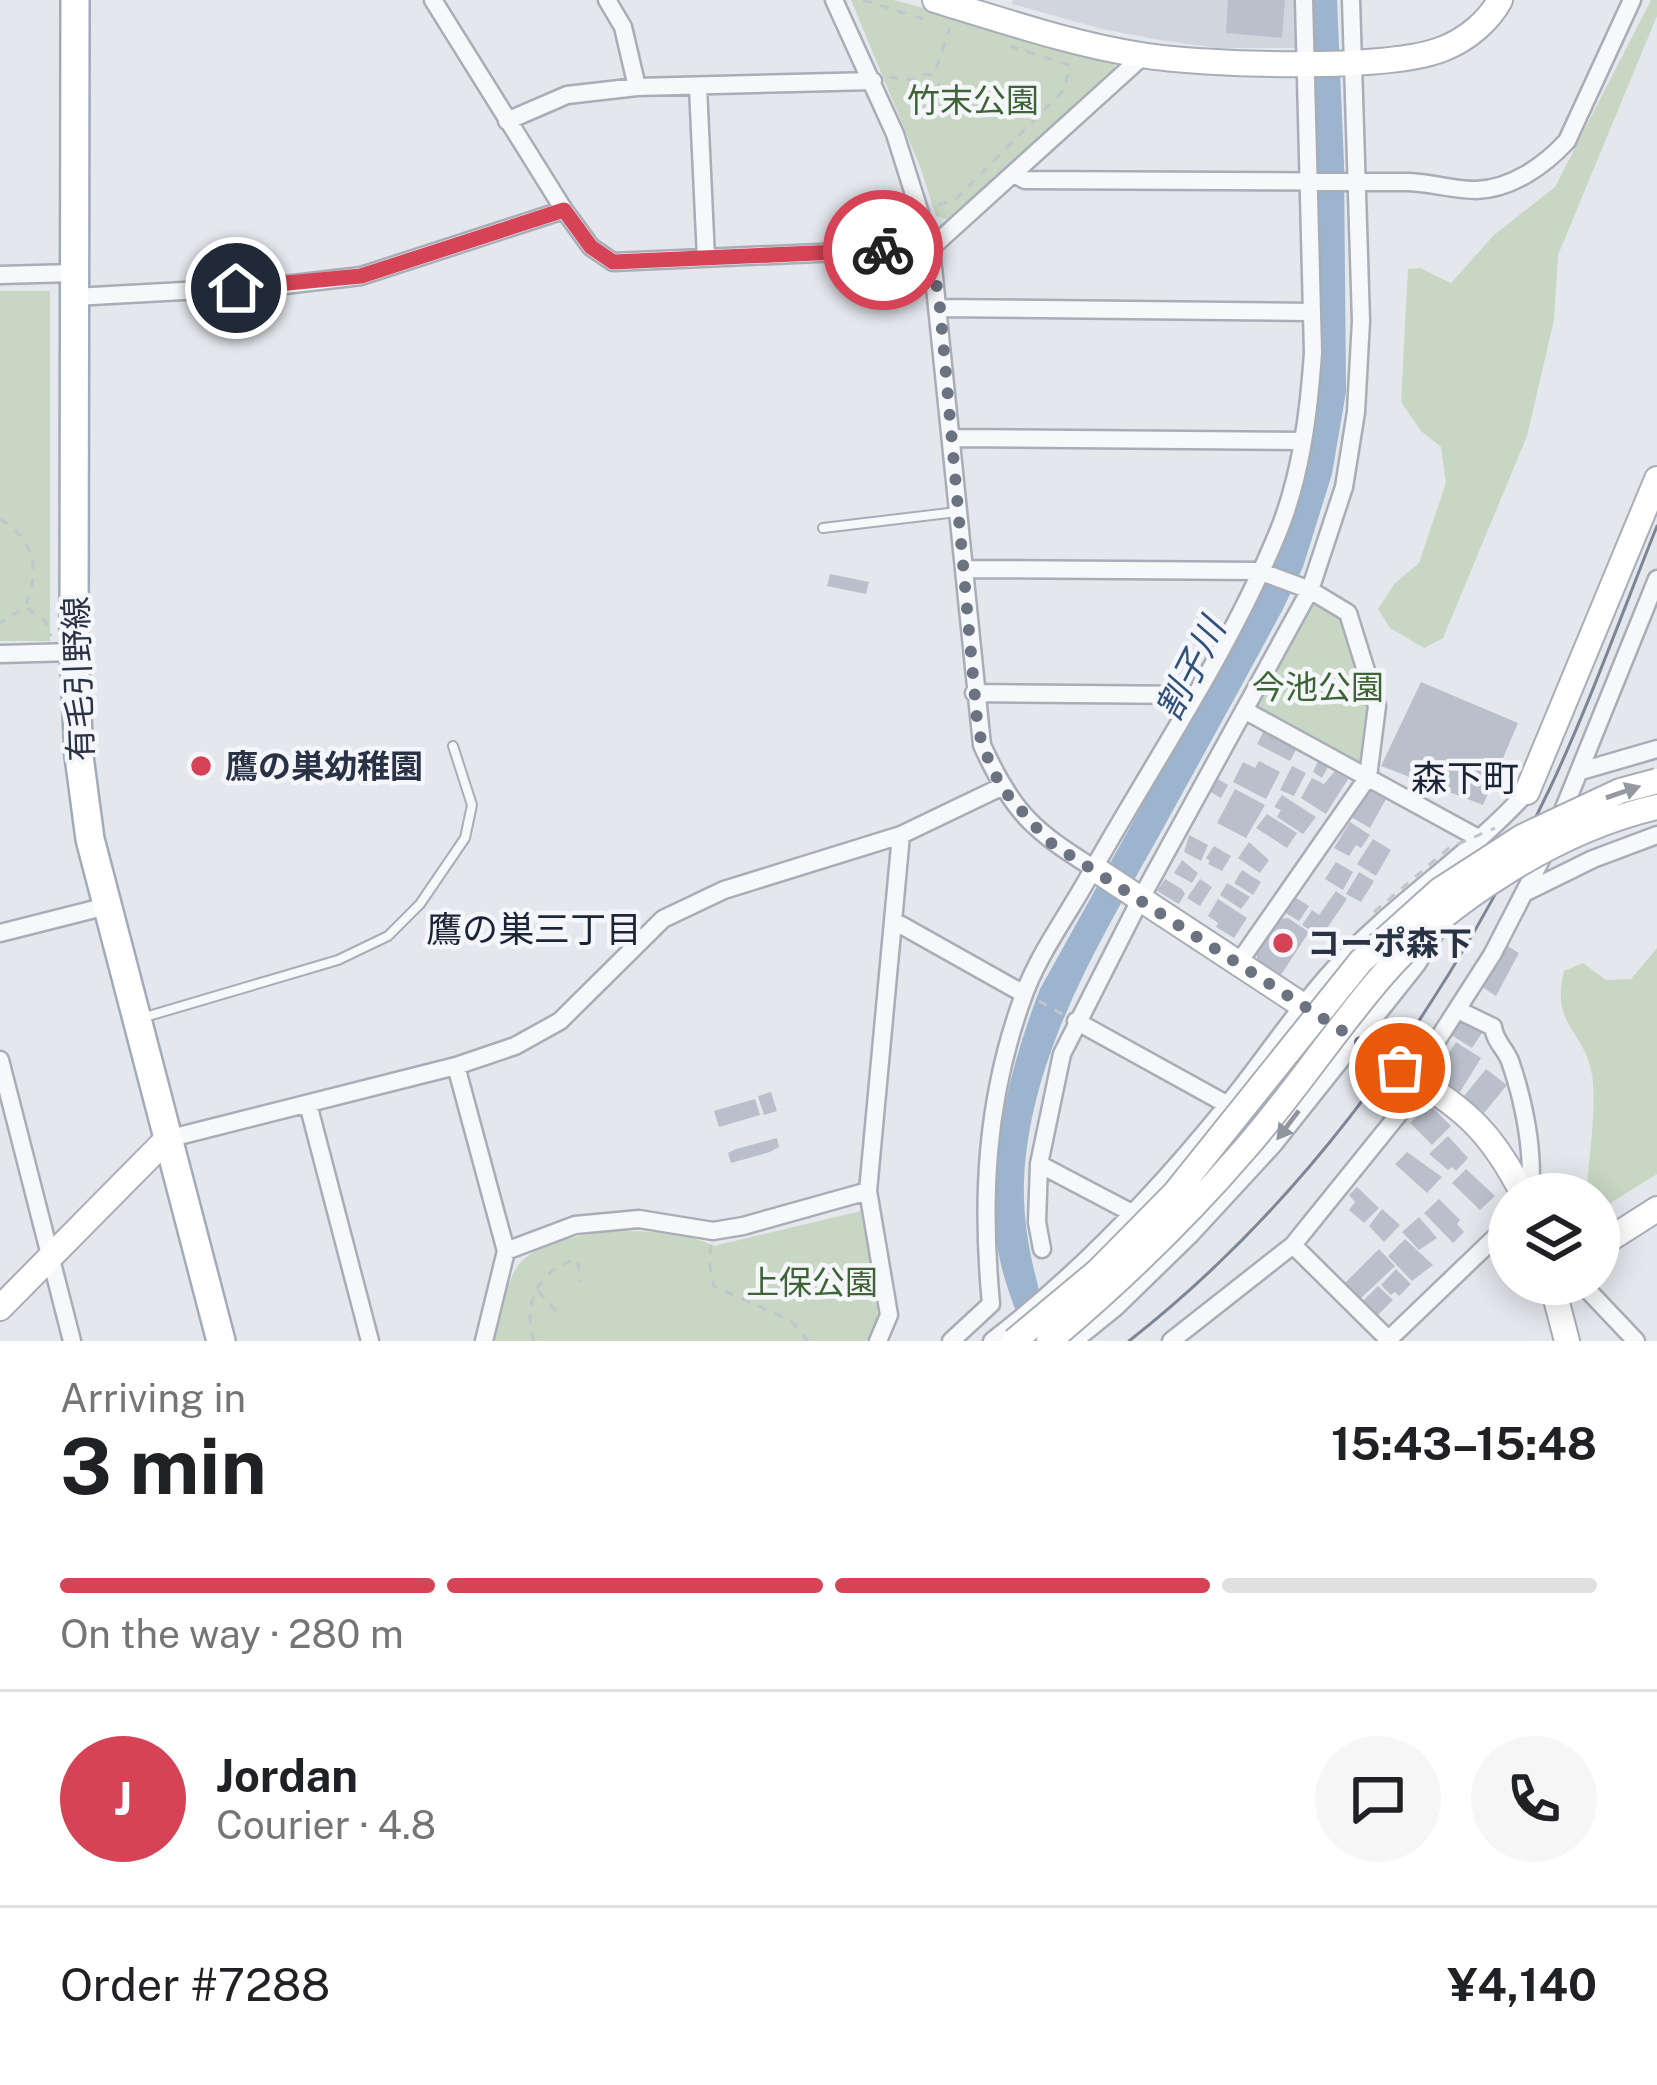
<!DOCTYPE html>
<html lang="en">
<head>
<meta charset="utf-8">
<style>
  :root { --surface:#fff; --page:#f6f6f6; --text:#202124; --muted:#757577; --line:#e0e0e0; --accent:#d74356 }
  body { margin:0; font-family:"Public Sans","Noto Sans JP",sans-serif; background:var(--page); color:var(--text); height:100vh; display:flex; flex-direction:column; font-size:45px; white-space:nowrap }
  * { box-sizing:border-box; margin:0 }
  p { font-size:39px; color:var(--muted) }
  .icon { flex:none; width:66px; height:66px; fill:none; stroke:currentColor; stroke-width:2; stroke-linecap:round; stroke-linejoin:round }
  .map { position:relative; height:1341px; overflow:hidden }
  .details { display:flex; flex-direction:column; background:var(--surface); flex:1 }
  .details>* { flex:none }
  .tools { position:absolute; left:1488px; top:1173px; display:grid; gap:24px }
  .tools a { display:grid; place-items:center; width:132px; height:132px; border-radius:50%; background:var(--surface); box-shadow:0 6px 30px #0003; font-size:60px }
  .pin { position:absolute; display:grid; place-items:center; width:102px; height:102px; color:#fff; margin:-51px; border:6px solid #fff; border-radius:50%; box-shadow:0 3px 12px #0007 }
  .courier { position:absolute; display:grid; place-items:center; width:120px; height:120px; margin:-60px; border:9px solid #d74356; border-radius:50%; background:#fff; color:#222; box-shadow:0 3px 15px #0007 }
  .head em { font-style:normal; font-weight:700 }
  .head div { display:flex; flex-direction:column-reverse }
  .head { display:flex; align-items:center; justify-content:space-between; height:204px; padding:0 60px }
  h1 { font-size:78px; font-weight:700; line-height:90px }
  .bar { display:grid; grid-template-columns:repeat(4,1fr); gap:18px 12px; align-content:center; height:144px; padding:0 60px }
  .bar i { height:15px; border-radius:9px; background:var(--line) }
  .bar .current { background:var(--accent) }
  .bar p { grid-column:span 4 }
  .line { display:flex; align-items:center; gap:30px; padding:0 60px; border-top:3px solid var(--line) }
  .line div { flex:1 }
  .round { display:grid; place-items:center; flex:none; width:126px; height:126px; border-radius:63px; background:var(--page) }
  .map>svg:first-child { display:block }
  .built { fill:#d1d6de }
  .green { fill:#c8d7c4 }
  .water { fill:#9db4ce }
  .building { fill:#bac0cb }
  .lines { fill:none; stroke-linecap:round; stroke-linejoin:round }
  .lane-casing { stroke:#a8adb7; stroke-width:12 }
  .street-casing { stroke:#a8adb7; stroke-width:21 }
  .secondary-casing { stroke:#a8adb7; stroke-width:28 }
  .primary-casing { stroke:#a2abb9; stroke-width:32 }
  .path { stroke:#c2c5cb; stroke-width:3; stroke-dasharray:9 9; stroke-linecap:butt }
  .lane { stroke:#f7f8fa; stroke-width:8 }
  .street { stroke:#f7f8fa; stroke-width:16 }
  .secondary { stroke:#fff; stroke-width:24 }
  .primary { stroke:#fff; stroke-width:27 }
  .tram { stroke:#7c8697; stroke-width:3 }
  .secondary-bridge-casing { stroke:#a8adb7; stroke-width:28; stroke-linecap:butt }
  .path-bridge { stroke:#c2c5cb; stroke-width:3; stroke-dasharray:9 9; stroke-linecap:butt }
  .secondary-bridge { stroke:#fff; stroke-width:24 }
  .oneway { fill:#9499a2 }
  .oneway2 { fill:#9096a0 }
  .done { stroke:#6b7280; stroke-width:12; stroke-dasharray:0 21.6 }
  .route { stroke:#d74356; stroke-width:15 }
  .poi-dot { fill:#d74356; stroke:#f4f6f9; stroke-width:4.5 }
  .labels { text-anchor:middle; stroke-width:9; stroke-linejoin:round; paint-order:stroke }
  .park-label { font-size:33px; fill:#3e6336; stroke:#f4f6f9 }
  .street-label { font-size:33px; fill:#2a3346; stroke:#f4f6f9 }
  .poi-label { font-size:33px; font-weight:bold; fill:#2a3346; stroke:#f4f6f9; text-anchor:start }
  .water-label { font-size:36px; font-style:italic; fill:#31517d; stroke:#f4f6f9 }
  .neighbourhood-label { font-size:36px; fill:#1c2437; stroke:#f4f6f9 }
</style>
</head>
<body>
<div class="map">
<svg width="1657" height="1341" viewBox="0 0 1657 1341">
  <rect width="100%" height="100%" fill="#e4e7ec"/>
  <path class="built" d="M1013 0H1296L1298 48H1217L1160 40 1102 29 1012 4Z"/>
  <path class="green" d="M851 0H894L1108 58 1115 66 1110 79 949 220 936 216 921 169Z
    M1651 0H1657V16L1558 255 1554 320 1527 436 1443 638 1424 648 1390 628 1378 609 1395 583 1419 563 1446 483 1441 447 1421 431 1401 402 1408 269 1420 268 1451 283 1494 235 1555 187Z
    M0 291H50V641H0Z
    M1316 604 1338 614 1343 622 1370 697 1362 760 1353 761 1260 710 1257 703 1309 606Z
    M1657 948V1174L1604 1207 1599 1194 1587 1188C1589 1153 1597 1111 1592 1075 1585 1030 1550 1026 1564 971L1583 963 1606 980 1631 979Z
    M861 1211C864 1234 881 1310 877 1326 875 1332 871 1336 866 1341H494C501 1318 505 1278 522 1261 559 1225 671 1224 714 1246Z"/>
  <path class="water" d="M1314 0H1337L1344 164 1346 392 1332 474 1303 567 1283 609C1243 684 1201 759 1160 834 1100 941 1030 1054 1024 1180 1022 1237 1038 1288 1054 1341H1028C1014 1307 999 1271 996 1234 989 1151 1010 1067 1040 989L1256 601 1293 515 1309 453 1320 384Z"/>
  <path class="building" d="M1228 0H1285L1282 38 1226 33Z
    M830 574 869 582 866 594 827 586Z
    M1421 682 1518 723 1483 805 1381 766Z
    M1264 730 1297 748 1290 761 1257 744Z
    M1259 761 1280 772 1266 799 1233 782 1243 762 1255 768Z
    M1318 761 1328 767 1322 778 1313 772Z
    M1292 766 1306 773 1294 796 1280 790Z
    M1335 771 1348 779 1326 814 1301 798 1312 778 1324 784Z
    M1216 778 1228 785 1221 798 1209 791Z
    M1235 789 1265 805 1246 838 1217 823Z
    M1371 791 1386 799 1370 828 1351 817Z
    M1282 795 1316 817 1303 834 1277 817 1281 810 1274 807Z
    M1267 814 1297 833 1287 848 1256 828Z
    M1350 822 1370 835 1361 848 1356 845 1349 856 1334 848Z
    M1189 835 1208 845 1201 861 1184 852Z
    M1373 839 1391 850 1376 876 1357 864Z
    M1249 842 1269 860 1260 873 1238 858Z
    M1214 846 1231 856 1222 871 1208 864 1210 861 1206 858Z
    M1182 860 1198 873 1192 883 1174 873Z
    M1336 862 1353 872 1343 890 1325 879Z
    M1242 870 1261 882 1253 895 1234 883Z
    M1359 872 1374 881 1361 902 1346 894Z
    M1165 879 1182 889 1185 894 1179 904 1157 891Z
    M1200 879 1212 887 1200 906 1187 898Z
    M1227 883 1250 897 1241 909 1220 895Z
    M1336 891 1347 899 1321 937 1302 925 1312 910 1319 915Z
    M1293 896 1309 906 1299 921 1284 912Z
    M1218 899 1247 918 1234 938 1216 927 1218 923 1208 916Z
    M1288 918 1309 932 1281 975 1257 961V953L1279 919Z
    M1506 945 1519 953 1496 996 1482 987Z
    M1461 1019 1482 1033 1472 1048 1451 1035Z
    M1456 1042 1481 1058 1460 1092 1433 1077Z
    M1486 1069 1507 1085 1484 1113 1464 1096Z
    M771 1092 777 1111 764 1115 758 1096Z
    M755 1099 760 1115 719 1127 714 1111Z
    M1430 1105 1451 1126 1432 1145 1410 1123Z
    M1448 1136 1468 1158 1456 1171 1452 1167 1448 1170 1429 1154Z
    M777 1138 779 1147 770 1152 731 1163 728 1153 736 1149Z
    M1407 1152 1442 1177 1427 1193 1395 1164Z
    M1466 1169 1495 1196 1480 1210 1452 1183Z
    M1357 1187 1379 1208 1364 1223 1349 1210 1355 1202 1349 1195Z
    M1439 1199 1460 1220 1457 1224 1464 1232 1453 1243 1424 1213Z
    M1382 1209 1400 1225 1384 1242 1369 1226Z
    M1419 1217 1437 1238 1419 1250 1402 1232Z
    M1405 1239 1433 1265 1412 1281 1388 1256Z
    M1379 1249 1395 1266 1360 1299 1344 1284Z
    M1396 1269 1411 1284 1399 1296 1395 1292 1391 1295 1381 1285Z
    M1378 1286 1393 1300 1377 1316 1362 1302Z"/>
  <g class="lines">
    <g class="lane-casing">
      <path id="lane" d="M823 528 957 512
        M145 1017 338 960 388 936 420 904 465 838 472 805 453 746"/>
    </g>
    <g class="street-casing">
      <path id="street" d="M433 0 564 210 591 247 613 262 931 248 1143 56
        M607 0 623 27 637 87
        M834 0 895 134 931 248 982 745C1013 814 1035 832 1098 871
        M698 87 706 258
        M507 121 567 95 637 87 873 81
        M1016 175 1025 180 1409 182C1432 183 1454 190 1476 190 1511 189 1544 166 1567 141L1632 0
        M0 275 74 273
        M74 297 276 286 361 276 564 210
        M940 308 1312 312
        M952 438 1302 441
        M965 569 1259 571 1310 590 1348 613 1377 706 1368 777 1237 965
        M0 654 74 652
        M974 693 1193 695
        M1244 710 1480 839
        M1581 771 1657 749
        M1558 823 1657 579
        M1526 892 1593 859 1657 835
        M894 921 1024 994
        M0 933 107 906
        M1458 1010 1493 1027C1495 1042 1505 1048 1510 1061 1524 1101 1534 1151 1530 1194
        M1076 1021 1228 1105
        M0 1060 72 1341
        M456 1066 506 1251
        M1413 1078 1492 955 1545 852
        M308 1104 370 1341
        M167 1139 456 1066 515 1046 560 1021 663 919 724 890 901 835 1001 787
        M1039 1164 1132 1213
        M1293 1245 1390 1341
        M1042 1249 1037 1222 1039 1164 1062 1054 1140 900 1310 590 1344 487 1356 412 1361 321 1351 0
        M1582 1284 1636 1341
        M484 1341 506 1251 575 1225 639 1219 713 1231 743 1226 868 1191
        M878 1341 889 1315 868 1191 901 835
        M951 1341 991 1304C981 1198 986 1100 1022 1000 1036 958 1065 919 1087 880 1151 765 1229 653 1279 530 1301 475 1309 412 1313 353L1304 0
        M992 1341C1079 1274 1156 1193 1225 1108 1262 1063 1293 1014 1332 971 1392 904 1468 857 1527 792
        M1074 1341 1116 1307 1190 1235 1273 1145 1417 964 1438 928
        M1171 1341 1293 1245 1423 1084
        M1387 1341 1509 1224"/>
    </g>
    <g class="secondary-casing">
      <path id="secondary" d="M935 0C1002 20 1071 44 1141 55 1202 65 1391 72 1445 48 1467 39 1489 21 1500 0
        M1527 792 1657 479
        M1098 871 1413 1078C1468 1110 1494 1137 1523 1194
        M1599 1246 1657 1209
        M1552 1284 1567 1341
        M0 1308 167 1139"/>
    </g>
    <g class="primary-casing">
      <path id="primary" d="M75 0 74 652 79 756 90 839 221 1341"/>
    </g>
    <path class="path" d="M863 0 924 19
      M889 77 913 80 922 74 934 75 950 27
      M913 81 914 100 932 105 941 91 935 76
      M938 205 955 200 1065 89 1069 65 1010 46
      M0 519C36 541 40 569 25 607L0 623
      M27 608 45 621 51 636
      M1039 1001 1062 1014
      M711 1245 709 1261 714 1286 791 1321 808 1341
      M538 1291 560 1315
      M534 1341C522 1303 538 1270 577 1259L581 1282"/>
    <use href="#lane" class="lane"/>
    <use href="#street" class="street"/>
    <use href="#secondary" class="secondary"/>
    <use href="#primary" class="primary"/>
    <path class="tram" d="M1129 1341C1315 1195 1449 999 1550 788 1590 703 1622 613 1657 526"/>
    <g class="secondary-bridge-casing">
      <path id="secondary-bridge" d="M1014 1341 1098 1271 1175 1193 1361 961 1440 890 1522 837 1620 791 1657 781
        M1049 1341C1119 1282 1185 1219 1245 1149 1293 1094 1333 1033 1381 977 1445 901 1560 829 1657 807"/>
    </g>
    <path class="path-bridge" d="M1374 912 1449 848 1495 828"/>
    <use href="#secondary-bridge" class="secondary-bridge"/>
  </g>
  <defs><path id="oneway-solid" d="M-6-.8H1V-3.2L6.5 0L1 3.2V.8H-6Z" transform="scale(3)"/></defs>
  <use class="oneway" href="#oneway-solid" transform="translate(1623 792) rotate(-19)"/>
  <use class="oneway2" href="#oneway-solid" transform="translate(1288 1125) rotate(127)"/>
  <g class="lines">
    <path class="done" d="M883 250 931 248 940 308 977 720 982 745 1001 787 1048 841 1400 1068"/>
    <path class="route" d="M236 288 361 276 564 210 591 247 613 262 883 250"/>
  </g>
  <g class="poi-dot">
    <circle cx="201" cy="766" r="12"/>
    <circle cx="1283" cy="943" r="12"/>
  </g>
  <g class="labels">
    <g class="park-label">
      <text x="973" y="112">竹末公園</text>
      <text x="1318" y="699">今池公園</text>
      <text x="812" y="1294">上保公園</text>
    </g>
    <g class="street-label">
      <text transform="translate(78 679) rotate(-92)" y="12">有毛引野線</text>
    </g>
    <g class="poi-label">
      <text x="225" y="778">鷹の巣幼稚園</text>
      <text x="1307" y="955">コーポ森下</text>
    </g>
    <g class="water-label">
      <text transform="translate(1190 669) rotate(-63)" y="13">割子川</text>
    </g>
    <g class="neighbourhood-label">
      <text x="1465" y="791">森下町</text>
      <text x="534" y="942">鷹の巣三丁目</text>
    </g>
  </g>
</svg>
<div class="tools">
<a><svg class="icon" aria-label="layers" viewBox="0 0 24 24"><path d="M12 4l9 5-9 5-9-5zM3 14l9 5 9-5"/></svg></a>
</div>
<div class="pin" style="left:1400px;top:1068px;background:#ea580c"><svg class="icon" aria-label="bag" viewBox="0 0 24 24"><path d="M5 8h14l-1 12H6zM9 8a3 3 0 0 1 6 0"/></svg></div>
<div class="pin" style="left:236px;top:288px;background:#1f2937"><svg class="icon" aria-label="home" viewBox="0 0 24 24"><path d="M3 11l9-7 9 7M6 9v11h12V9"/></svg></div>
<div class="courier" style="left:883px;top:250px"><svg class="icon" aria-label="bike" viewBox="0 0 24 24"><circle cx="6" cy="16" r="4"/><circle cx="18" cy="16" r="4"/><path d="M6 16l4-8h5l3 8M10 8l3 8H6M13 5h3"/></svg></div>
</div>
<section class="details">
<div class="head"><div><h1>3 min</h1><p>Arriving in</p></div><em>15:43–15:48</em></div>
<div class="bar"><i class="current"></i><i class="current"></i><i class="current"></i><i></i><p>On the way · 280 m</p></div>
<div class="line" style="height:216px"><b class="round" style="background:var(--accent);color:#fff">J</b><div><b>Jordan</b><p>Courier · 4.8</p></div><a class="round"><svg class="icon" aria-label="chat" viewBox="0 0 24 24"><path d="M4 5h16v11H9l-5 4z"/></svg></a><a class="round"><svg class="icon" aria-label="phone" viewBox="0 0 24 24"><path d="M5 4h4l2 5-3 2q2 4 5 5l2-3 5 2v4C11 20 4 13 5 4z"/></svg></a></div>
<div class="line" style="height:156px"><div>Order #7288</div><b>¥4,140</b></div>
</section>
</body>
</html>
